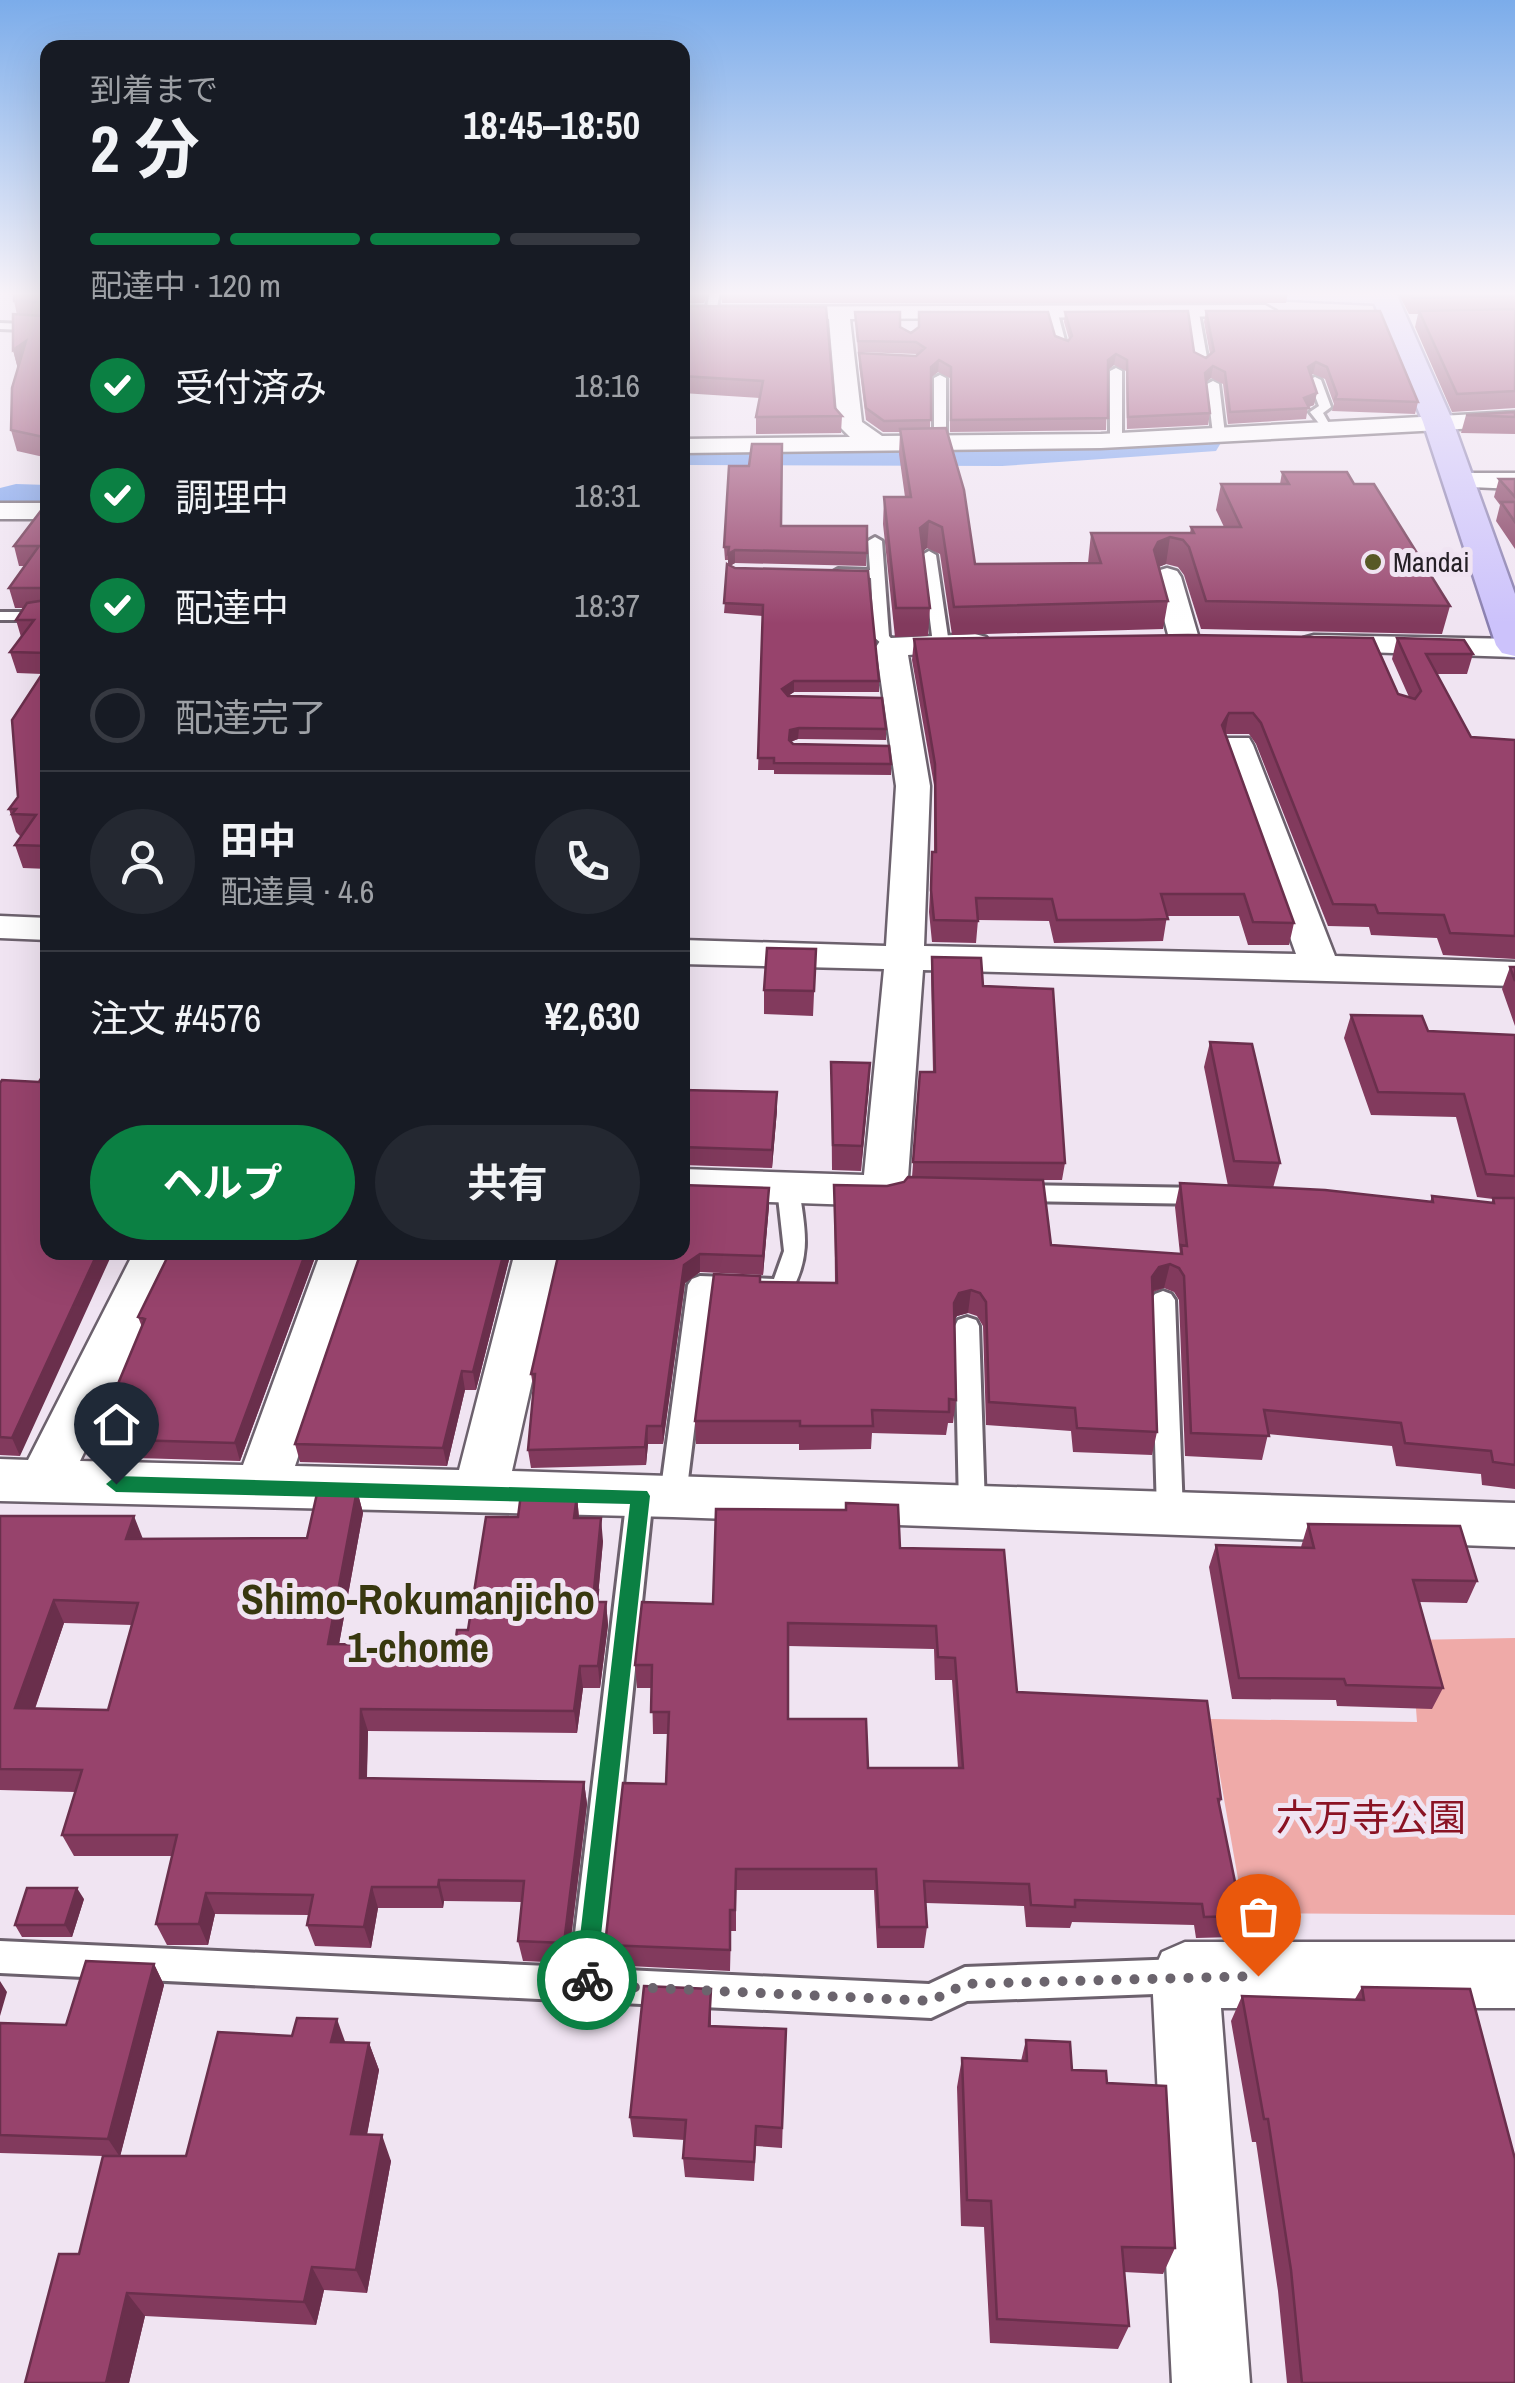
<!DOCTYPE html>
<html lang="ja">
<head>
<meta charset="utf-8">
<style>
  :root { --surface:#171b24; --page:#242831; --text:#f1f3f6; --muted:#9ea1a6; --line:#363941; --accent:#0b8043 }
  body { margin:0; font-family:"Archivo Narrow","Noto Sans JP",sans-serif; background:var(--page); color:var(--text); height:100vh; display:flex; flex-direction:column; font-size:38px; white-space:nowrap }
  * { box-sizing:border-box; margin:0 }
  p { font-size:32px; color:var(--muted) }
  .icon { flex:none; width:55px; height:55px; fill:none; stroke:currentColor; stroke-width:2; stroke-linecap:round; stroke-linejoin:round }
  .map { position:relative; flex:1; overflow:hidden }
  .side { position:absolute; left:40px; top:40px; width:650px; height:1220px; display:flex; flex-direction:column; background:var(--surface); border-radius:20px; box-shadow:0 10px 40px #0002 }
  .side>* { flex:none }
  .pin { position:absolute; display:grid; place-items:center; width:85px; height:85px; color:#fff; margin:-102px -42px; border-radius:50% 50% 50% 0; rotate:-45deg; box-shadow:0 0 10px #0007 }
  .pin .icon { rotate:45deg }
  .courier { position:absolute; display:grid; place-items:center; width:100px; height:100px; margin:-50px; border:8px solid #0b8043; border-radius:50%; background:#fff; color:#222; box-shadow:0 2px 12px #0007 }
  .headline em { font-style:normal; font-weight:700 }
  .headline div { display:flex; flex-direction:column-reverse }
  .headline { display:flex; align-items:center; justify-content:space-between; height:170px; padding:0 50px }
  h1 { font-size:65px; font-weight:700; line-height:75px }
  .bar { display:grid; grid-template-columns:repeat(4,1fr); gap:15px 10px; align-content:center; height:120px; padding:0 50px }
  .bar i { height:12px; border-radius:8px; background:var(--line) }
  .bar .active { background:var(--accent) }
  .bar p { grid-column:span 4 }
  .line { display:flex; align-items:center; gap:25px; padding:0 50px; border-top:2px solid var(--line) }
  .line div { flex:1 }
  .round { display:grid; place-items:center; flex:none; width:105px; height:105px; border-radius:52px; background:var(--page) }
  ol { padding:0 50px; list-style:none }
  li { display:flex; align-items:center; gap:30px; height:110px }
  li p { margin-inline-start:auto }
  li .icon { padding:10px; border-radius:50%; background:var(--accent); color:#fff; stroke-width:4 }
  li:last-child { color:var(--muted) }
  li i { width:55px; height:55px; border:5px solid var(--line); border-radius:50% }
  .button { display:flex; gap:20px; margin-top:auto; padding:20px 50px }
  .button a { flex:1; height:115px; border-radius:60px; background:var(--accent); color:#fff; font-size:40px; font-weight:700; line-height:115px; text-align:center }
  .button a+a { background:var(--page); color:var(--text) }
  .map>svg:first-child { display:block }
  .green { fill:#efaaa8 }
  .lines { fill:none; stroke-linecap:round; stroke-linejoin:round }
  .river { fill:#789fed; fill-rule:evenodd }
  .service-casing { stroke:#6c616d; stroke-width:6 }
  .minor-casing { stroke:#6c616d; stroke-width:5 }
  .primary-casing { stroke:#897faf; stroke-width:5 }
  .trunk-casing { stroke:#897faf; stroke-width:5 }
  .service { fill:#fff; fill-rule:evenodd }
  .minor { fill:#fff; fill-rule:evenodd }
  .primary { fill:#d9d1fc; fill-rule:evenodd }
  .trunk { fill:#ccc2fb; fill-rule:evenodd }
  .wall { fill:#823a5d; fill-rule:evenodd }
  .shaded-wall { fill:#6a2f4c }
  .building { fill:#97436c; stroke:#6a2f4c; stroke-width:2.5; fill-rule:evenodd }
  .route { fill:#0b8043 }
  .done { stroke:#6b646d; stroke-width:10; stroke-dasharray:0 18 }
  .poi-dot { fill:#585926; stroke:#f0e4f2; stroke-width:4 }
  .labels { text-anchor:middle; stroke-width:10; stroke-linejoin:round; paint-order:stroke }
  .far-poi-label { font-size:28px; fill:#241f25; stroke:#f0e4f2; text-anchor:start }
  .near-park-label { font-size:38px; fill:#8a1223; stroke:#f0e4f2 }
  .near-neighbourhood-label { font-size:42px; font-weight:bold; fill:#38380f; stroke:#f0e4f2 }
</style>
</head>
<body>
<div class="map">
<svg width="1515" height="2383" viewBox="0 0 1515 2383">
  <rect width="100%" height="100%" fill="#f0e4f2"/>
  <path class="green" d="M1515 1638V1915L1244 1913 1210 1719 1417 1722 1411 1640Z"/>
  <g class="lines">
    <path class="river" d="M1199 427 1216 431 1222 441 1216 451 1002 466 682 465V437L1002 438Z
      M16 484 48 485V515L0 510V488Z"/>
    <g class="service-casing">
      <path id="service" d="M710 291H720L716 313 711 316 706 313Z
        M1194 310 1199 313 1208 363 1202 366 1196 363 1189 313Z
        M1053 311 1058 314 1067 348 1057 346 1048 314Z
        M0 323 48 325V331L0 329Z
        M1116 368 1122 371V440L1116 444 1110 440V371Z
        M940 375 946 378V443L940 447 934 443V378Z
        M1315 377 1321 380 1331 407 1323 413 1331 427 1325 431 1310 412 1319 406 1309 380Z
        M1213 381 1219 384 1225 434 1219 438 1213 434 1207 384Z
        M875 537 882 541 889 636 899 647 891 652 874 637 871 578 838 577 831 573 838 569 870 570 868 541Z
        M929 551 936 555 949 644 941 649 933 644 922 555Z
        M0 612H48V620H0Z
        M788 1180 799 1188C805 1230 812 1255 790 1294L782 1297 711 1294 686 1496 682 1504 673 1507 664 1504 660 1496 688 1285 692 1279 700 1276 774 1279 784 1251 777 1188Z
        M1018 1185 1206 1188 1217 1196 1206 1204 1018 1201 1007 1193Z
        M1163 1291 1171 1294 1175 1300 1183 1513 1179 1521 1170 1524 1161 1521 1157 1513 1151 1300 1155 1294Z
        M967 1317 976 1320 979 1326 985 1507 981 1515 972 1518 963 1515 959 1507 955 1326 958 1320Z
        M640 1485 649 1488 653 1496 604 1969 929 1984 965 1967 1181 1959 1193 1964 1198 1976 1193 1988 1181 1993 967 2001 931 2018 0 1973V1941L571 1967 627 1496 631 1488Z"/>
    </g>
    <g class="minor-casing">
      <path id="minor" d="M1265 305 1276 311 1273 316 850 319 862 422 882 436 1101 434 1515 412V426L1101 448 682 453V439L850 437 838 425 829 319H682V307Z
        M1458 473H1515V489L1449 486 1445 481Z
        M0 503H48V519H0Z
        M1167 568 1177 571 1181 577 1200 642 1196 648H1174L1170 642 1153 577 1157 571Z
        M975 634 986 637 990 643 986 649 908 655 930 786 924 946 1296 954 1221 745 1225 738H1249L1253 745 1335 956 1515 962V986L923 970 907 1191 901 1202 885 1206 682 1199V1169L864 1175 884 969 682 964V940L886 946 896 786 876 647 880 641 891 638Z
        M1314 635 1515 639V657L1303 650 1299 644 1303 638Z
        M0 916 48 918V940L0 938Z
        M134 1252H181L80 1461 243 1465 321 1252H367L295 1466 459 1470 515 1252H561L512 1471 1515 1503V1547L673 1517 0 1501V1459L28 1460Z
        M1185 1942H1515V2008H1221L1250 2383H1172L1152 1975 1162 1952Z"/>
    </g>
    <g class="primary-casing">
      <path id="primary" d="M1262 291H1393L1397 296 1384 304 1275 299Z"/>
    </g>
    <g class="trunk-casing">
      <path id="trunk" d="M1369 291H1395L1453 422 1515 594V656L1502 653 1496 645 1423 422Z"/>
    </g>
    <use href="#service" class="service"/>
    <use href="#minor" class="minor"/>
    <use href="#primary" class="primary"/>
    <use href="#trunk" class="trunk"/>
  </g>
  <path class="wall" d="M48 291V458L17 451 11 430 18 369 13 350 17 315 14 301Z
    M682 291H709L704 303 682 304Z
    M721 291H1288L1286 303H722Z
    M1397 291H1515V408L1452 412 1415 327 1418 314H1409Z
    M682 306 835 408 842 416 841 433 756 434V417L760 398 682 393Z
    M1206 311 1418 402 1415 414 1332 411 1334 404 1325 379 1313 374 1311 375 1314 405 1308 407 1306 419 1228 424 1223 384 1211 378 1206 382 1210 413 1208 425 1127 429 1126 371 1114 365 1108 370 1106 430 950 432V378L938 372 931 377 930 428 975 564 1088 563 1091 533H1190L1191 527H1224L1216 510 1221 484H1280L1282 472 1354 484 1450 606 1442 634 1201 629 1184 575 1178 567 1166 564 1158 567 1168 601 1163 629 952 635 940 554 927 548 923 551 930 608 928 636 895 637 883 524 884 497H905L899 454 900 432H883L866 420 859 365V353L916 356 917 354 858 352 855 312 900 327 911 333 918 328 919 312 1055 336 1068 341 1069 339 1064 322 1065 312 1194 352 1206 358 1210 354 1204 322Z
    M1515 412V434L1461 433 1466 415Z
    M1499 479H1515V549L1496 521 1500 505 1494 497Z
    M48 508V869L23 868 15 845 21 837 16 832 9 809 18 797 42 674 17 673 10 652 21 637 16 620 23 608H15L9 588 25 566H19L14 546Z
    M781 526H867L866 566 735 563 730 566 879 681V692H794L788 696 886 729V740L798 739 790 742 793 744 891 764V775L774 774V770H758L763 616 724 613 728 565V560H725L724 547Z
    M1397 638 1473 654 1467 674H1437L1471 737 1515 740V959L1443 955 1437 938 1371 935 1369 927 1328 926 1256 744 1249 734H1225L1294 923 1289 945H1248L1239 916H1167L1163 941 1054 943 1049 921 978 920 976 943 932 942 929 912 932 852H934V785L912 660 914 639 1398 694 1409 697 1392 659Z
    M816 949 813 1016 764 1014V990Z
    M932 957 983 986 1065 1163 1062 1180H1034L1051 1245 1180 1254 1175 1207 1180 1183 1228 1186 1204 1067 1210 1042 1280 1163 1273 1188 1430 1202 1432 1196 1491 1203 1493 1199 1477 1197 1456 1117 1371 1115 1344 1038 1351 1015 1428 1031 1515 1035V1489L1482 1485 1481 1474 1396 1466 1392 1446 1268 1434 1262 1460 1185 1456 1179 1300 1174 1292 1164 1288 1153 1292 1157 1432 1152 1455 1073 1452 1071 1431 986 1425 983 1326 977 1316 968 1313 957 1316 954 1321 956 1400 953 1423H948L946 1435 872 1433 871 1449 799 1450V1444H696L695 1421 760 1282 835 1283 834 1185 887 1186 904 1182 912 1177 920 1072H933L931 974Z
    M1510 967H1515V1026L1502 989Z
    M831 1062 870 1063 861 1171 832 1170Z
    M0 1083 20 1456 0 1455Z
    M682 1090 777 1110 772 1168 682 1165Z
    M769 1206 763 1275 700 1272 685 1283 663 1444H648L646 1465 531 1468 528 1450 534 1392 531 1374Z
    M170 1252H317L240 1461 102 1457 95 1439 142 1327 138 1317Z
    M511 1252 476 1390H465L447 1466 300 1462 295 1444Z
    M357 1490 363 1513 339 1644 455 1646 468 1630 518 1517 577 1495 579 1518 603 1541 598 1596 599 1602H606L608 1625 600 1688H583L577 1733 368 1731 367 1778 584 1782 587 1804 568 1963 523 1961 518 1941 522 1902 444 1901 443 1908H378L371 1948 315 1946 307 1925 309 1915 215 1914 208 1945H167L156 1924 172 1856H74L62 1835 75 1792 0 1790V1516L143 1538H307ZM64 1623 132 1625 108 1710 35 1709Z
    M1308 1524 1477 1581 1467 1603 1419 1602 1443 1688 1432 1709 1337 1706 1336 1700 1232 1699 1209 1567 1216 1545 1301 1547Z
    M900 1548 1017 1692 1221 1799 1219 1806 1242 1916 1234 1937 1196 1938 1194 1925 1072 1922 1070 1928 1026 1927 1024 1906 926 1903 927 1927 924 1948H877L874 1890H736V1931H731L730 1971 608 1965 605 1945 666 1784 668 1734H653L652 1688H637L635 1665 713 1604ZM788 1646 934 1649 935 1680H952L958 1768H868L788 1719Z
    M84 1899 72 1937H22L15 1925Z
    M154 1964 164 1985 120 2156H186L346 2043H369L379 2070 367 2135 391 2161 367 2293 324 2290 316 2325 145 2316 129 2383H25L79 2254 103 2156 0 2153V2023L66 2025Z
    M1362 1987 1515 2383H1287L1278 2291 1256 2142H1252L1231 2021 1242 1996 1355 1999Z
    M711 1989V2026L786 2029 782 2148 756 2146 754 2181 685 2177 683 2158 685 2140 633 2137 630 2117Z
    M1026 2040 1072 2070 1107 2083 1175 2248 1163 2274 1124 2272 1129 2326 1118 2349 990 2343 984 2227 961 2226 957 2087 962 2058 1021 2061Z"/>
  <path class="shaded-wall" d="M26 341 18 369 13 350Z
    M1116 354 1114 365 1106 371 1108 360Z
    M939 360 938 372 930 378 931 367Z
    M1316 362 1313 374 1306 379 1308 367Z
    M1213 366 1211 378 1203 384 1205 373Z
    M1317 393 1314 405 1306 408 1304 398Z
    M929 521 927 548 918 555 920 528Z
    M1170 537 1166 564 1154 569V550L1158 542Z
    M735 550V563L728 567V554Z
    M794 681V692L782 700V689Z
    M1229 713 1225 734 1222 725Z
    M799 728 798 739 790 742V730Z
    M870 1063 869 1088 861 1171 862 1146Z
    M777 1092V1110L772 1168V1150Z
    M769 1188V1206L763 1275V1256Z
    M98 1252H113L20 1456 12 1438Z
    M306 1252H317L240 1461 235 1443Z
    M504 1252H511L476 1390 473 1372Z
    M700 1254V1272L685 1283 663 1444 662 1426 684 1265Z
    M1170 1264 1164 1288 1154 1290 1147 1300 1152 1277 1159 1267Z
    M971 1290 968 1313 957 1316 951 1326 954 1303 959 1293Z
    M462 1371 465 1390 447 1466 443 1448Z
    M647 1426 648 1444 646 1465 645 1447Z
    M357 1490 363 1513 335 1666 328 1644Z
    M577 1495 579 1519 574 1518Z
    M134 1516 143 1539H126Z
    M601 1518 603 1541 598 1596 600 1613 594 1590Z
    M54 1600 64 1623 27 1731 15 1708Z
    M606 1602 608 1625 600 1688 598 1666Z
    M580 1666 583 1688 577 1733 574 1711Z
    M361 1709 368 1731 366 1800 360 1778Z
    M584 1782 587 1804 568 1963 564 1943Z
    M439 1880 444 1901 443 1908 438 1887Z
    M372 1887 378 1908 371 1948 364 1927Z
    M77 1888 84 1899 72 1937 65 1925Z
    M206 1893 215 1914 208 1945 199 1924Z
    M154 1964 164 1985 120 2157 108 2139Z
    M0 1981 7 1992 0 2016Z
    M337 2019 347 2047 331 2042Z
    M369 2043 379 2070 362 2160 351 2134Z
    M382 2135 391 2161 367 2293 356 2270Z
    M312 2267 324 2290 316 2325 304 2302Z
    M127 2293 145 2316 129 2383H106Z"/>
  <path class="building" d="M14 291H48V438L11 430 12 388 26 341 13 350V314L43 316 47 312 43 302 14 301Z
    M1409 291H1515V296L1413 298Z
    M682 306 826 307 835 408 842 416 756 417 763 381 682 376Z
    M1515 309V391L1457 394 1419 311Z
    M1188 311 1194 352 1206 358 1214 351 1206 311H1380L1418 402 1335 399 1337 394 1327 367 1316 362 1308 367 1317 393 1304 398 1309 408 1230 412 1225 372 1213 366 1205 373 1210 413 1128 417 1127 360 1116 354 1108 360V418L951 420V367L939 360 931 367V420L884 421 866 408 859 353 916 356 925 348 916 342 858 341 855 312H900V327L911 333 919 327V312H1048L1055 336 1068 341 1072 336 1065 312Z
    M1515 412V417L1466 415Z
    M946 428 964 490 975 564 1101 563 1091 533H1194L1191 527H1241L1221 484H1289L1282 472H1347L1354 484H1374L1450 606 1206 601 1189 547 1183 540 1170 537 1158 542 1154 550 1168 601 954 607 942 527 929 521 920 528 930 608H896L884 497H911L900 429Z
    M752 444H782L781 526H867V553L735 550 728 554 729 547H724L729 466H749Z
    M1499 479H1515V497Z
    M1501 502H1515V522Z
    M43 508H48V653L10 652 34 620H16L27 603 46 600 42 588H9L39 546H14Z
    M727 564 735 568 868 571 879 681H794L782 689 788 696 882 698 886 729 799 728 790 730 789 740 793 744 889 746 891 764 774 763V758H758L763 605 724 603Z
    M1188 635 1373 638 1398 694 1415 699 1421 691 1397 638 1464 640 1473 654H1426L1471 737 1515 740V936L1450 933 1444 915 1378 913 1375 905 1333 904 1261 723 1253 713H1229L1222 725 1294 923 1253 922 1244 894H1161L1168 919 1137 920H1057L1052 899 976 898 978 921 934 920 931 890 932 852H936L935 764 914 639Z
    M48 665V846L15 845 36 815 12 814 16 809H9L18 797 12 720Z
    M767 948 816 949 814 991 764 990Z
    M932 957 981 958 983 986 1053 989 1065 1163 913 1162 920 1072H935Z
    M1510 967H1515V981Z
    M1351 1015 1422 1016 1428 1031 1515 1035V1176L1486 1174 1464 1094 1378 1092Z
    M1210 1042 1252 1044 1280 1163 1234 1161Z
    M831 1062 870 1063 862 1146 833 1145Z
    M48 1067V1252H98L12 1438 0 1437V1083L2 1080 39 1082Z
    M682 1090 777 1092 772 1150 682 1147Z
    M908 1177 1043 1180 1051 1245 1182 1254 1181 1245 1187 1246 1180 1183 1325 1190 1433 1202 1432 1196 1494 1203 1493 1198H1515V1465L1493 1462 1491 1451 1405 1443 1401 1423 1264 1410 1269 1436 1191 1433 1184 1276 1179 1268 1170 1264 1159 1267 1152 1277 1157 1432 1077 1428 1075 1408 989 1402 986 1302 980 1293 971 1290 959 1293 954 1303 956 1400 949 1399V1412L872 1410 873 1426H800V1421H695L714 1274 760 1276V1282L837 1283 834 1185 887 1186 904 1182Z
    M682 1185 769 1188 763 1256 700 1254 684 1265 662 1426H647L645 1447 528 1450 535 1374H531L559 1252H682Z
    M170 1252H306L235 1443 95 1439 145 1319 138 1317Z
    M361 1252H504L473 1372 462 1371 443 1448 295 1444Z
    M318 1489 357 1490 328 1644 455 1646 457 1630H468L486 1517H518L521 1494 577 1495 574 1518H601L594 1590H598L597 1602H606L598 1666H580L574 1711 361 1709 360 1778 584 1782 564 1943 518 1941 524 1881 439 1880 438 1887H372L364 1927 307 1925 313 1895 206 1893 199 1924H156L177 1835H62L82 1770 0 1769V1516H134L126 1539 307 1538ZM54 1600 138 1603 108 1710 15 1708Z
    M846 1503 898 1505 900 1548 1004 1550 1017 1692 1207 1701 1221 1799H1218L1242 1916 1204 1917 1202 1904 1075 1900V1907L1031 1905 1029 1884 924 1881 927 1927H879L876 1869H736L735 1910H730V1950L605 1945 623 1783 666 1784 669 1712H651L652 1665H635L642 1602 713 1604 716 1509 846 1510ZM788 1623 936 1626 938 1657 955 1658 963 1768H868L866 1719H788Z
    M1308 1524 1460 1526 1477 1581 1413 1580 1443 1688 1346 1685 1344 1679 1239 1678 1216 1545 1314 1548Z
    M27 1888H77L65 1925H15Z
    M86 1961 154 1964 108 2139 0 2135V2023L66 2025Z
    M644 1986 711 1989 709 2026 786 2029 782 2128 756 2126 754 2162 683 2158 686 2120 630 2117Z
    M1362 1987 1470 1989 1515 2159V2383H1302L1291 2270 1268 2119H1264L1242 1996 1364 2000Z
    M297 2018 337 2019 331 2042 369 2043 351 2134 382 2135 356 2270 312 2267 304 2302 127 2293 106 2383H25L59 2254H79L103 2156H186L218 2032 292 2036Z
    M1026 2040 1070 2042 1072 2070 1106 2071 1107 2083 1166 2086 1175 2248 1122 2247 1129 2326 997 2319 991 2201 967 2200 962 2058 1027 2061Z"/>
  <linearGradient id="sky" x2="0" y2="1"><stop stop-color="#7bacea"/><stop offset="0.47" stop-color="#f8f3f9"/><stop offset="1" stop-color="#f8f3f9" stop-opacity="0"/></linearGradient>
  <rect width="1515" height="624" fill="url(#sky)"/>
  <path class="route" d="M116 1476 647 1491 650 1496 595 1989 587 1992 579 1989 575 1980 630 1504 116 1492 106 1484Z"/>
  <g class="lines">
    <path class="done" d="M587 1980 586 1985 931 2001 965 1984 1258 1976"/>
  </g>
  <circle class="poi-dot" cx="1373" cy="562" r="10"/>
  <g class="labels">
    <g class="far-poi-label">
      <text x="1393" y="572">Mandai</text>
    </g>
    <g class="near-park-label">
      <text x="1371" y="1831">六万寺公園</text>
    </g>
    <g class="near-neighbourhood-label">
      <text x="418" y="1614">Shimo-Rokumanjicho<tspan x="418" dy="48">1-chome</tspan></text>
    </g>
  </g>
</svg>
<div class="pin" style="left:1258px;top:1976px;background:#ea580c"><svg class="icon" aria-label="bag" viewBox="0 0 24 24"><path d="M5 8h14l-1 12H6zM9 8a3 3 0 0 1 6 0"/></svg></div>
<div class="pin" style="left:116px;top:1484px;background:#1f2937"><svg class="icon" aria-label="home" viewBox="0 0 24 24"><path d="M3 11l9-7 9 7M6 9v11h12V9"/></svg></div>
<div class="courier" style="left:587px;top:1980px"><svg class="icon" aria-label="bike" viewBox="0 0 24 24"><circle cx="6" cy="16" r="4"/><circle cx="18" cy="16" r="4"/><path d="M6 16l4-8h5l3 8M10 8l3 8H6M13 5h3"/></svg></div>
<section class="side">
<div class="headline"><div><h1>2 分</h1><p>到着まで</p></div><em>18:45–18:50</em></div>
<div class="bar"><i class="active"></i><i class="active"></i><i class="active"></i><i></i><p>配達中 · 120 m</p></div>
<ol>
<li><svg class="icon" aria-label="check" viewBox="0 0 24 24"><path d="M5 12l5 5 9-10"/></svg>受付済み<p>18:16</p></li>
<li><svg class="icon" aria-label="check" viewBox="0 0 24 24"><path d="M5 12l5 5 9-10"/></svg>調理中<p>18:31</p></li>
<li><svg class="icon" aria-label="check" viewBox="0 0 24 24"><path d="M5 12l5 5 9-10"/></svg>配達中<p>18:37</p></li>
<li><i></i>配達完了</li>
</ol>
<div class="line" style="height:180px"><a class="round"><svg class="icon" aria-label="person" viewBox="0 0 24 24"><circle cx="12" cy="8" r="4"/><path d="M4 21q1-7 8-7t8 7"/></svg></a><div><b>田中</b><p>配達員 · 4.6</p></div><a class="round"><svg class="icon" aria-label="phone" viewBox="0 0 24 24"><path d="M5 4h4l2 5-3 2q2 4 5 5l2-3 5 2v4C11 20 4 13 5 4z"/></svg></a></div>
<div class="line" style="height:130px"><div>注文 #4576</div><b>¥2,630</b></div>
<div class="button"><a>ヘルプ</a><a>共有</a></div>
</section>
</div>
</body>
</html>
